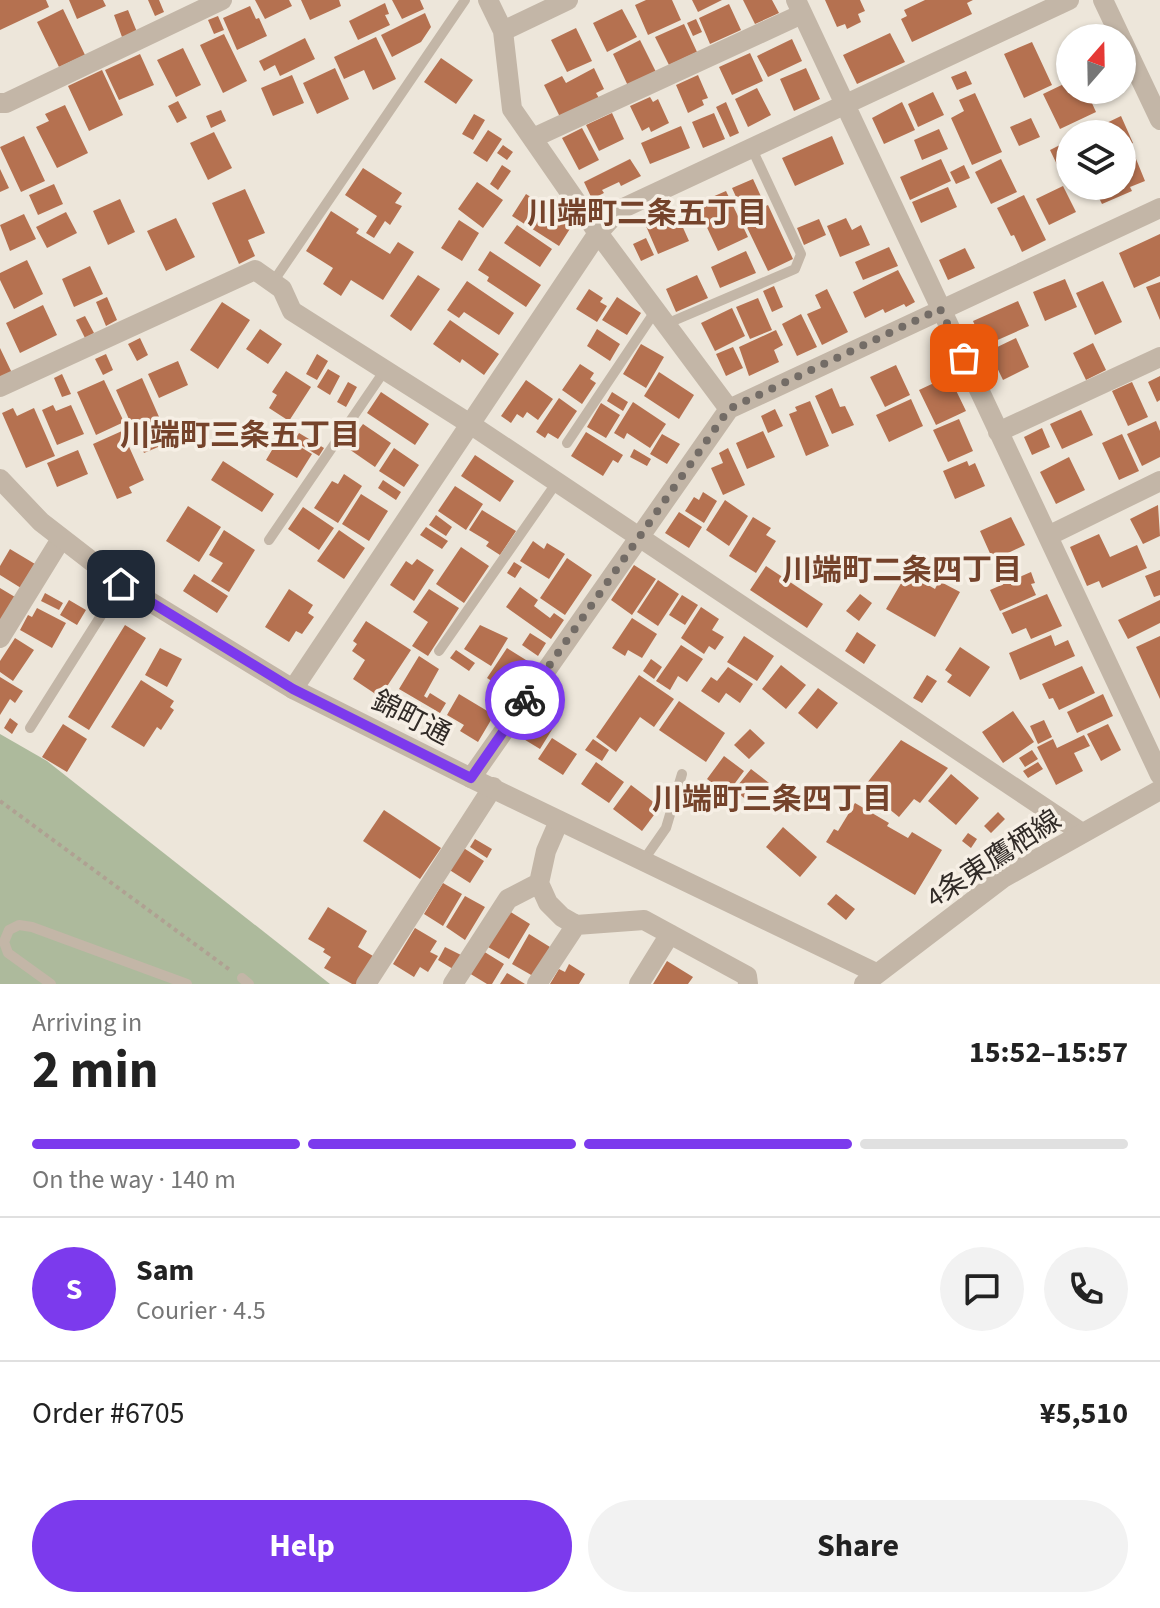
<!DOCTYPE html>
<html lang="en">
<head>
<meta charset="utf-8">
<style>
  :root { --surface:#fff; --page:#f2f2f2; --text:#222; --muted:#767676; --line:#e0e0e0; --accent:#7c3aed }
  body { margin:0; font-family:"Source Sans 3","Noto Sans JP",sans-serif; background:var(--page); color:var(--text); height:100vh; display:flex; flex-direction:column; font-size:30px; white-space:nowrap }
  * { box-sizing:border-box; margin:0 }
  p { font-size:26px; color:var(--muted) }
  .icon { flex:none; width:44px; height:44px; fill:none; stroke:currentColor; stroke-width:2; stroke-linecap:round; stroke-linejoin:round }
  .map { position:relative; height:984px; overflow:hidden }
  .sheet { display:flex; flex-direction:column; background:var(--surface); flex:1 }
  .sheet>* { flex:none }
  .needle { width:52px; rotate:20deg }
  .controls { position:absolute; left:1056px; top:24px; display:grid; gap:16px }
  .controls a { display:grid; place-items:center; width:80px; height:80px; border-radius:50%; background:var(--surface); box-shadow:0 2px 6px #0004; font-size:40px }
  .pin { position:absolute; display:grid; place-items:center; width:68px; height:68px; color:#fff; margin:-34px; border-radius:16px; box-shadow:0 4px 12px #0006 }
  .courier { position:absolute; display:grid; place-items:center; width:80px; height:80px; margin:-40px; border:6px solid #7c3aed; border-radius:50%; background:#fff; color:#222; box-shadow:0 2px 10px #0007 }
  .headline em { font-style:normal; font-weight:700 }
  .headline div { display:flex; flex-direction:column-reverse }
  .headline { display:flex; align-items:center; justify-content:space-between; height:136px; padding:0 32px }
  h1 { font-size:52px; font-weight:700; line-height:60px }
  .bar { display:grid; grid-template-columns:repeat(4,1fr); gap:12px 8px; align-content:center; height:96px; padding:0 32px }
  .bar i { height:10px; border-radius:6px; background:var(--line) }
  .bar .on { background:var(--accent) }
  .bar p { grid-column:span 4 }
  .line { display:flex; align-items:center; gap:20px; padding:0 32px; border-top:2px solid var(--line) }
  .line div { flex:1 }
  .round { display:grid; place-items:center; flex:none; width:84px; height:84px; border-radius:42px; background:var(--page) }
  .primary-button { display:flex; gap:16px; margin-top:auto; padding:16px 32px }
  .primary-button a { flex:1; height:92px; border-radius:48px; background:var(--accent); color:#fff; font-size:32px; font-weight:700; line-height:92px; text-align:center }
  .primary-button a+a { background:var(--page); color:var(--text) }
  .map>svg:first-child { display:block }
  .green { fill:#adba9c }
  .building { fill:#b57150 }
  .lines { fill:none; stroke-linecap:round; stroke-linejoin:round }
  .path { stroke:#afa192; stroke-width:4; stroke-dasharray:4 4; stroke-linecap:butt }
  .service { stroke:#c3b6a7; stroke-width:10 }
  .minor { stroke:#c3b6a7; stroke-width:20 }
  .tertiary { stroke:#c3b6a7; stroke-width:20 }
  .done { stroke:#736c66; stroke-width:8; stroke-dasharray:0 14.4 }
  .route { stroke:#7c3aed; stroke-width:10 }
  .labels { text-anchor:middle; stroke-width:7; stroke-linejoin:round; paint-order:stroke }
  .street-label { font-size:28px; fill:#312b27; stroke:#f6efe5 }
  .neighbourhood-label { font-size:30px; font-weight:bold; fill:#75432b; stroke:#f6efe5 }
</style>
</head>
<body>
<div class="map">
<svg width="1160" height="984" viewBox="0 0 1160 984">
  <rect width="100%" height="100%" fill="#ede6da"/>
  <path class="green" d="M0 734 47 761 330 984H0Z"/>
  <path class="building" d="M0 0H46L49 7 0 30Z
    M69 0H103L106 6 77 19Z
    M148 0H159L164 12 155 16Z
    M255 0H289L292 6 265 19Z
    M301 0H339L341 6 310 20Z
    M392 0H420L424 9 402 19Z
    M646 0H672L681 20 648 35 635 5Z
    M692 0H722L698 12Z
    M743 0H772L779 13 755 24Z
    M825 0H860L865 11 858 14 861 22 847 29 845 24 837 27Z
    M925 0H973L967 3 972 14 912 42 901 19 907 16 904 10Z
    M385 3 389 14 385 15 390 25 358 40 349 21Z
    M729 4 741 30 710 44 699 18Z
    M250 6 256 19 259 18 267 36 237 50 223 18Z
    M63 9 85 55 59 67 37 22Z
    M622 9 637 37 607 52 593 23Z
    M128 10 137 32 122 37 114 15Z
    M425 13 431 27 421 42 392 57 381 35Z
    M218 16 224 30 214 34 208 20Z
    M696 19 702 32 693 36 687 23Z
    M684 24 697 52 669 65 655 37Z
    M576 28 592 61 567 72 551 40Z
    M890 33 905 62 857 84 843 55Z
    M224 34 247 81 223 93 200 45Z
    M376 37 396 79 373 90 364 70 344 79 334 57Z
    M305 38 315 59 280 76 275 65 264 71 259 61Z
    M792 39 802 61 768 77 757 56Z
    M640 40 657 74 629 88 613 54Z
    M1032 42 1052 85 1024 98 1004 54Z
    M183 48 201 85 176 97 157 60Z
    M750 53 763 81 732 95 719 67Z
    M140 54 154 85 119 100 105 70Z
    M441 58 473 80 456 104 424 82Z
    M335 68 349 99 317 114 303 83Z
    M594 68 604 89 596 93 599 98 560 117 544 85 562 76 566 83Z
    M806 68 820 99 794 111 780 79Z
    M102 70 123 115 89 131 68 86Z
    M966 71 972 84 957 90 951 77Z
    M292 75 304 103 273 116 261 88Z
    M698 75 708 98 702 100 704 105 688 113 676 85Z
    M1070 81V90H1086L1096 112 1060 129 1043 94Z
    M757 88 771 115 748 127 735 99Z
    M933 92 944 115 918 127 908 104Z
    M975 93 1002 152 972 165 951 118 964 111 959 100Z
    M650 97 653 102 658 99 669 123 651 132 649 127 642 131 630 106Z
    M178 101 187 118 177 123 168 106Z
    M726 102 739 133 730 137 716 107Z
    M902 102 915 130 884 144 872 118Z
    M65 105 88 153 57 168 36 127 49 121 45 114Z
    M221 110 226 121 211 128 206 116Z
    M612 113 624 139 599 151 586 125Z
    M714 113 725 139 703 148 692 122Z
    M474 114 485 120 473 140 462 134Z
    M1121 116 1133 143 1122 148V134H1073L1092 125 1094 129Z
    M1031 118 1040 137 1019 146 1010 127Z
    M681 126 690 148 650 164 641 143Z
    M582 128 599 160 579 170 562 138Z
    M939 129 948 149 922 160 914 140Z
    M488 130 502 139 487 162 473 153Z
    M214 132 232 168 208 180 190 143Z
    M24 136 45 181 21 192 0 147Z
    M832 136 844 164 795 186 782 158Z
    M1070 140V174L1063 177 1050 150Z
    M503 145 513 152 507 160 497 153Z
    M1134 154 1145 181 1130 187 1132 191 1102 204 1093 186H1122V159Z
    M630 159 641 176 621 186 619 182 602 190 604 193 592 199 584 182Z
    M941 159 951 181 910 200 900 177Z
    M1001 159 1017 192 991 204 975 172Z
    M502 165 511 171 498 190 490 184Z
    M964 165 970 178 956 184 950 172Z
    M363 168 402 193 395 203 402 206 390 225 385 221 374 238 366 233 377 216 345 195Z
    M0 169 9 188 0 192Z
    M753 179 764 203 743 212 732 188Z
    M477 182 503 200 483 228 458 209Z
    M54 184 63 204 38 215 29 195Z
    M1063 186 1076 212 1049 225 1036 199Z
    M948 187 957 207 921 223 912 202Z
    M245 189 265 233 248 240 255 256 239 264 212 203Z
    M726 191 748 237 718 251 696 204Z
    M526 194 573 224 559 246 512 216Z
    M1024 195 1046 240 1022 252 1014 235 1011 236 997 208Z
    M120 199 135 232 108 245 93 211Z
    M690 199 699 218 686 223 677 204Z
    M768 205 793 259 768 271 742 217Z
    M331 211 359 229 356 233 390 254 398 242 414 252 383 300 351 280 341 296 323 284 333 268 306 251Z
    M66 212 77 233 47 248 36 227Z
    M676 212 689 241 658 254 646 226Z
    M24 214 36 239 10 251 0 225Z
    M176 218 195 257 166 271 147 231Z
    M846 218 852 230 861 225 870 245 840 257 827 226Z
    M819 219 826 235 804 245 797 228Z
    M459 220 479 233 462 261 441 248Z
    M517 225 552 249 540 267 504 243Z
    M1160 234V276L1134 288 1119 253Z
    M646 238 654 255 641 261 633 244Z
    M889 247 898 266 863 280 855 262Z
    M965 248 975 268 948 280 939 260Z
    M490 251 541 285 526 307 487 281 489 277 478 270Z
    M746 251 756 273 720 288 711 267Z
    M27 260 43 294 14 309 0 280V273Z
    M90 266 103 294 74 307 62 279Z
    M898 270 915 302 906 307 904 304 885 313 883 309 865 318 853 292Z
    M418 275 440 289 411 331 390 316Z
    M697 275 708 298 676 312 666 289Z
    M1065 279 1077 307 1045 321 1033 292Z
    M467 281 514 313 499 335 464 312 459 318 447 310Z
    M1103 281 1122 322 1095 335 1076 293Z
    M1160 282V320L1146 287Z
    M774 286 783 307 772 312 763 291Z
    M589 289 603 298 600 302 607 306 597 322 576 309Z
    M827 289 848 332 822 345 807 314 821 308 815 295Z
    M107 297 117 320 106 326 96 302Z
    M617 297 641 313 627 335 602 320Z
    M758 298 772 330 750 339 736 307Z
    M1018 301 1029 326 984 346 973 321Z
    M222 302 250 320 218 369 190 350Z
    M43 305 57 335 20 353 6 323Z
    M732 308 745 336 715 351 701 323Z
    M801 314 817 347 797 356 782 324Z
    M85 316 94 333 85 338 76 320Z
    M450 320 499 354 484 375 462 359 460 363 433 344Z
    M260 329 282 344 268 364 246 349Z
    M597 329 620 344 610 361 587 346Z
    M776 330 783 345 774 350 779 362 749 376 739 347Z
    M140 338 148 355 137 361 128 344Z
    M1016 338 1029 367 1003 380 989 351Z
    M1093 343 1106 370 1086 380 1073 353Z
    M641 344 664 357 646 388 623 374Z
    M733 347 743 368 726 376 716 354Z
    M0 348 12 373 0 379Z
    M106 354 113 370 103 375 95 359Z
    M317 354 328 361 317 380 306 374Z
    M178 361 188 385 159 398 148 374Z
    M580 364 594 373 590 379 596 383 582 404 562 390Z
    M896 365 910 395 885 407 870 377Z
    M328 369 340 376 330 395 317 387Z
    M286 371 311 387 289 421 269 408 277 395 272 392Z
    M659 372 694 395 679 419 644 396Z
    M62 374 71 394 62 397 54 378Z
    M949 376 966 411 936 425 919 390Z
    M1160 376V400L1157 402 1148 382Z
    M142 378 170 442 144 453 116 390Z
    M104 380 124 422 96 435 77 392Z
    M526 380 553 399 538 420 527 412 523 418 517 414 511 423 501 416Z
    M348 382 357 387 346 407 337 402Z
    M1132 382 1148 417 1128 426 1112 391Z
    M832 388 840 407 845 406 854 425 832 434 815 396Z
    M381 392 429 424 415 445 367 413Z
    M612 392 628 402 623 411 607 401Z
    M559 398 577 411 558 439 548 433 545 438 536 432Z
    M911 399 923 426 889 442 876 415Z
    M810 401 829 446 806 456 789 414 797 411 795 407Z
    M633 402 666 424 650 448 627 433 624 439 614 433Z
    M601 403 620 415 606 438 587 427Z
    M53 405 56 411 71 405 84 434 57 445 42 410Z
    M13 408 17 416 34 408 55 456 26 468 2 413Z
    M775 409 783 426 768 433 761 416Z
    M1081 410 1093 435 1062 449 1050 424Z
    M959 419 973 451 948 462 933 430Z
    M1156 421 1160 431V457L1142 466 1127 434Z
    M363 424 391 443 375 467 346 447Z
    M1042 428 1050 447 1032 455 1024 437Z
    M122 431 144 480 129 487 132 493 117 499 93 444Z
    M763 431 775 457 747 469 736 443Z
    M586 432 623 455 618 463 613 460 603 476 571 456Z
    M299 433 324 448 319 456 294 441Z
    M662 434 680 444 667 464 650 454Z
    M1122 434 1139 471 1119 480 1102 443Z
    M281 435 312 454 297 478 266 460Z
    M394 448 419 465 404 487 379 471Z
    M728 448 745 485 723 495 711 468 723 463 719 453Z
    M634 449 651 459 647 466 630 457Z
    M78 450 88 474 57 487 47 463Z
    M475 455 514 481 500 502 461 476Z
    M1069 457 1085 490 1056 504 1040 472Z
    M223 461 274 494 262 512 211 480Z
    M967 461 969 466 975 463 985 486 955 499 943 471Z
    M344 474 362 486 338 523 314 508 332 481 338 484Z
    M383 480 401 492 396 500 378 488Z
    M455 486 483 504 466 530 438 511Z
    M703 492 717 501 704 523 685 511 694 497 699 500Z
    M361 494 388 511 369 541 342 524Z
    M725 500 748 516 729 546 706 530Z
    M1158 505 1160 536 1143 544 1130 519Z
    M188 506 221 527 199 562 166 541Z
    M303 507 334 528 319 550 288 529Z
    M482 510 516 531 500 555 486 546 489 542 469 530Z
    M679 512 702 527 689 548 665 533Z
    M436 515 452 527 446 536 429 525Z
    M753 517 771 528 766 535 776 541 756 573 729 556Z
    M1011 517 1025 545 993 560 980 531Z
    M426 527 448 541 442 549 420 535Z
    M224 530 255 550 229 592 211 581 223 563 209 555Z
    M339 530 365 548 344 579 317 561Z
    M1099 534 1110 557 1137 545 1147 568 1102 588 1099 581 1087 586 1070 547Z
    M533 541 544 549 547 543 565 554 549 579 520 561Z
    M461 547 489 566 464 603 436 584Z
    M10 549 35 564 21 588 0 575V566Z
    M567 558 592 575 565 615 540 598Z
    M417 559 434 570 414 601 390 585 406 561 412 565Z
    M514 562 522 567 515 578 507 573Z
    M634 565 656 579 632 615 611 600Z
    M766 566 823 604 807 628 750 590Z
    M1160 570V595L1154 597 1145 576Z
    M1031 572 1035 583 1031 584 1036 595 1000 611 990 590Z
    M907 573 935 589 939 581 960 592 935 637 886 609Z
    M194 574 228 596 217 613 183 591Z
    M658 580 679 594 658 626 637 612Z
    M520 587 538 600 534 606 550 618 554 613 564 620 551 639 506 607Z
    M0 588 15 597 0 621Z
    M289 589 313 605 308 613 314 617 302 634 296 631 289 642 265 627Z
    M429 589 459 608 428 656 412 646 428 622 413 612Z
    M45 593 63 603 59 610 41 601Z
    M860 594 872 603 859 621 846 611Z
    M1047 594 1062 626 1031 639 1026 628 1012 634 1002 613Z
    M682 595 698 605 685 625 669 615Z
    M69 600 86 610 77 625 60 615Z
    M1160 600V623L1128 639 1118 620Z
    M701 607 719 619 712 630 724 637 715 650 709 646 704 654 681 638Z
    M37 608 66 623 52 648 20 630 28 615 32 617Z
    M632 618 657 634 642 658 628 650 625 656 612 648Z
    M366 621 411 650 380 697 353 679 365 660 352 651 357 644 353 641Z
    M125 625 146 638 89 730 68 717Z
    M480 625 508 638 491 666 464 649Z
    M857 632 876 645 864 664 845 651Z
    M530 633 546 643 538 656 522 645Z
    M1051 635 1055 646 1068 640 1075 656 1020 680 1009 653Z
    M744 636 774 656 757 681 727 662Z
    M1160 636V699L1136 647Z
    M15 638 34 650 13 681 0 672V661Z
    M681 645 703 659 687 682 678 676 670 690 656 681Z
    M960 647 990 667 970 697 947 682 952 675 945 670Z
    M160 648 182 659 167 687 145 675Z
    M507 648 534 665 514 695 487 678Z
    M456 650 475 663 469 671 450 658Z
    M419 656 439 669 424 696 427 698 430 693 446 703 440 713 399 689Z
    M651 659 662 667 654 679 643 671Z
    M781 665 806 685 786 709 762 689Z
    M1082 666 1095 693 1059 710 1053 698 1049 699 1042 684Z
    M728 667 753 684 740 703 726 693 719 703 701 691 711 677 717 681Z
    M639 675 674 699 654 727 640 717 616 752 596 737Z
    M927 675 937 681 922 703 913 698Z
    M0 677 23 691 15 703 10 699 0 715Z
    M141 680 174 701 170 707 174 710 161 730 157 727 144 747 111 727Z
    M818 688 838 703 817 729 798 713Z
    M459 694 494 715 478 742 460 731 464 725 447 715Z
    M1103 694 1113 716 1077 733 1067 712Z
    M679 701 725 733 706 762 659 730Z
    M413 702 438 716 431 729 406 715Z
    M1013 711 1034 742 1003 763 982 732Z
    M530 714 553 728 540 749 517 735Z
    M10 718 18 724 12 734 4 728Z
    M1044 720 1052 737 1038 744 1030 726Z
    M63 724 87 739 67 772 42 757Z
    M1108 724 1121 750 1101 761 1087 734Z
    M750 729 765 743 749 759 734 745Z
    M1084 735 1090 746 1074 753 1083 771 1056 785 1037 747 1053 739 1057 748Z
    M552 738 577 754 563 775 538 759Z
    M593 739 609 750 602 761 585 750Z
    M901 740 948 768 920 803 914 799 899 817 863 788Z
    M1032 750 1038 759 1025 767 1019 758Z
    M724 756 744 771 727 794 707 779Z
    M596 762 624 782 609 803 581 784Z
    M1038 762 1043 769 1028 778 1023 771Z
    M751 769 769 783 753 805 734 790Z
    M951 774 979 798 956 825 928 801Z
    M631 785 660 807 642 831 613 809Z
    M855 803 889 823 887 826 908 838 912 832 942 850 915 895 826 842 834 829 838 831Z
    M384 810 441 848 420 879 363 841Z
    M998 812 1005 819 991 833 984 826Z
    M783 827 817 857 800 877 766 847Z
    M968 833 977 839 971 848 962 841Z
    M475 839 492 849 487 858 470 847Z
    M462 847 484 861 470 883 448 869Z
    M443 883 462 894 443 926 424 914Z
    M836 894 855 909 846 920 827 904Z
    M465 896 485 907 465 940 446 927Z
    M328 907 367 931 358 947 373 956 357 984H352L324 968 331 957 323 952 325 949 308 939Z
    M509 911 530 924 509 959 488 947Z
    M415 928 437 941 430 952 438 956 428 972 420 967 414 977 393 964Z
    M529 934 550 947 533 976 512 964Z
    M445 947 461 955 453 969 438 960Z
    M483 951 504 964 492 984H487L469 973Z
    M667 961 693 977 688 984H653Z
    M569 964 585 974 579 984H550L559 969 565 972Z
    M507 973 525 984H500Z"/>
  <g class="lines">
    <path class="path" d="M0 801 230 970"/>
    <path class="service" d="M273 282 465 0
      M666 324 795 269 801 254 752 149
      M567 443 656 310
      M269 540 385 370
      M439 651 557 482
      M30 728 121 584
      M643 861 666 828 682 774
      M242 978 249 984
      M51 984 8 953 4 942 9 930 19 925 32 927 187 984"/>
    <path class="minor" d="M488 0 503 31 512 109 598 233 729 409
      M796 0 1160 775
      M1103 0 1121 38
      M503 31 568 0
      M1122 40 1160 120
      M0 103H6L222 0
      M533 138 802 14
      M0 387 255 270 282 289 292 311 470 424 1082 833
      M998 432 1160 357
      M1048 536 1160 481
      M0 638 61 539
      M293 689 598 233 619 210 1069 0
      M471 778 729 409 1160 208
      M559 821 546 851 539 883 548 903 562 917 576 925 644 920 747 976 748 984
      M366 984 493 787
      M453 984 508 899 539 883
      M537 984 576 925
      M639 984 670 934"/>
    <path class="tertiary" d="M0 479 41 522 121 584 293 689 471 778 876 973
      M864 984 1003 878 1160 790"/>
  </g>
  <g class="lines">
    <path class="done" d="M525 700 729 409 940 309 964 358"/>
    <path class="route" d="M121 584 293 689 471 778 525 700"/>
  </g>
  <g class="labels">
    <g class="street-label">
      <text transform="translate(412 717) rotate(27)" y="10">錦町通</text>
      <text transform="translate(993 858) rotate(-33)" y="10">4条東鷹栖線</text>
    </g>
    <g class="neighbourhood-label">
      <text x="647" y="223">川端町二条五丁目</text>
      <text x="240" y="445">川端町三条五丁目</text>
      <text x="902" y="580">川端町二条四丁目</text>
      <text x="772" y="809">川端町三条四丁目</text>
    </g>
  </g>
</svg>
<div class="controls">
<a><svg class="needle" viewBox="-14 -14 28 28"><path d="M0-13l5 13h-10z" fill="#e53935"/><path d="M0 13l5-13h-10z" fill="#767676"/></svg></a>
<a><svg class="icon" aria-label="layers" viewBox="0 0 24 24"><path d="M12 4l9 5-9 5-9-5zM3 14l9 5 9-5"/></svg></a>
</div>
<div class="pin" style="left:964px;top:358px;background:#ea580c"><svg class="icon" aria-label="bag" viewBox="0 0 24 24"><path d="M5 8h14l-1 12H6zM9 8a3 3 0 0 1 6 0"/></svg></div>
<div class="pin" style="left:121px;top:584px;background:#1f2937"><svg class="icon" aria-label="home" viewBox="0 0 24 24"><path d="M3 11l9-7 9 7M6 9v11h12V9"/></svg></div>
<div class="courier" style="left:525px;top:700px"><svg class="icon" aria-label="bike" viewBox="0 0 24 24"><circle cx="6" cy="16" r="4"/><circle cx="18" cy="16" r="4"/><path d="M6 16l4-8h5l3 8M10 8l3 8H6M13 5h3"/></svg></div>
</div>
<section class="sheet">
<div class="headline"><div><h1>2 min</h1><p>Arriving in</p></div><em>15:52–15:57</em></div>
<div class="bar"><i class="on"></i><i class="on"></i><i class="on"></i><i></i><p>On the way · 140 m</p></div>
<div class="line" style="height:144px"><b class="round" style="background:var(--accent);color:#fff">S</b><div><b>Sam</b><p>Courier · 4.5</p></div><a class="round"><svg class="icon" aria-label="chat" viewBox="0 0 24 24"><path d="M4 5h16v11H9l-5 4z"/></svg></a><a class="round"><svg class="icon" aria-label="phone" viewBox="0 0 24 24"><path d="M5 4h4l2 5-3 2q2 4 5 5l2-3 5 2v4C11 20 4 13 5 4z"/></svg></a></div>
<div class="line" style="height:104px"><div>Order #6705</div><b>¥5,510</b></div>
<div class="primary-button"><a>Help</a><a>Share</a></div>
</section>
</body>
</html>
